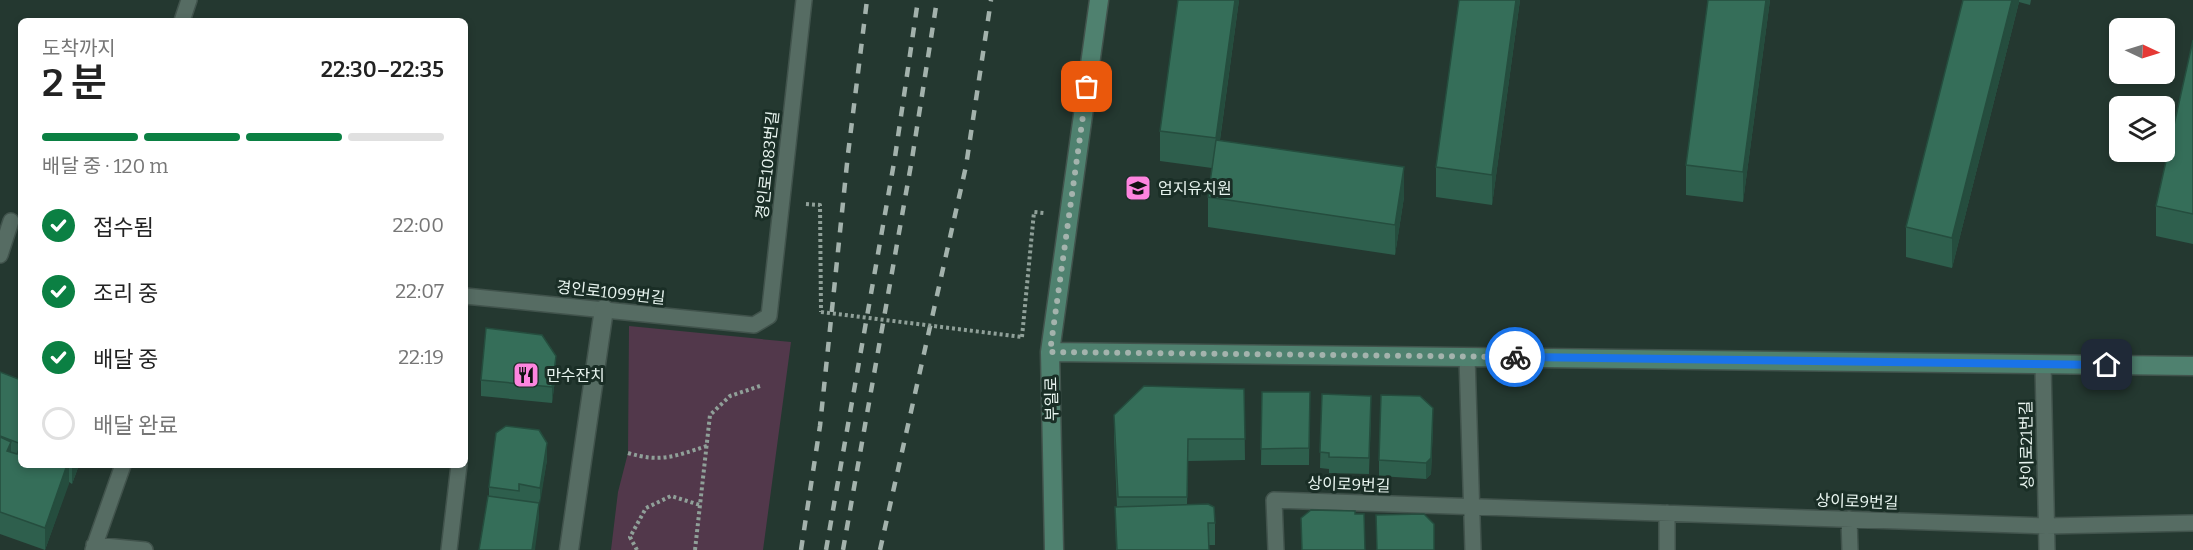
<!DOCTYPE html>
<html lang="ko">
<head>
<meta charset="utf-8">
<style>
  :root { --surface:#fff; --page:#f6f6f6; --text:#222; --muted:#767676; --line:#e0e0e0; --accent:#0b8043 }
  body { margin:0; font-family:Bitter,"Noto Sans KR",serif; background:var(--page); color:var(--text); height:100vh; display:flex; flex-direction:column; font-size:22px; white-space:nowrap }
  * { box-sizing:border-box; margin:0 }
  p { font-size:20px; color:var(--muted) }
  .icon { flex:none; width:33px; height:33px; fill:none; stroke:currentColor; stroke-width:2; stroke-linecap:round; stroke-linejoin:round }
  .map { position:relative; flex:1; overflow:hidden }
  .drawer { position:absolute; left:18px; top:18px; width:450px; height:450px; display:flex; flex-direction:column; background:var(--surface); border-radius:9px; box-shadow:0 3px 9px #0003 }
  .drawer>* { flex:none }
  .needle { width:39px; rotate:94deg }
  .controls { position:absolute; left:2109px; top:18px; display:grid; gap:12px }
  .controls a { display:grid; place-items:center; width:66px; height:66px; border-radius:9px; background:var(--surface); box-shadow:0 3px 9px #0003; font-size:30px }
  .pin { position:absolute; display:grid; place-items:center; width:51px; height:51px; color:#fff; margin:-26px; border-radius:12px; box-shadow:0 3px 9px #0006 }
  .courier { position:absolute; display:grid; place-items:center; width:60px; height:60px; margin:-30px; border:4px solid #1a73e8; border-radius:50%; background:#fff; color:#222; box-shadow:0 2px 8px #0007 }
  .headline em { font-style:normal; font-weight:600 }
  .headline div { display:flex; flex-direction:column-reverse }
  .headline { display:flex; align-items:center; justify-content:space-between; height:102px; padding:0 24px }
  h1 { font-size:39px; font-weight:600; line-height:45px }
  .bar { display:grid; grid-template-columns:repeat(4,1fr); gap:9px 6px; align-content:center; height:72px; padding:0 24px }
  .bar i { height:8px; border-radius:4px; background:var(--line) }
  .bar .on { background:var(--accent) }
  .bar p { grid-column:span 4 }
  ol { padding:0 24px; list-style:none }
  li { display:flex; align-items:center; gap:18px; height:66px }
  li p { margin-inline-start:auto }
  li .icon { padding:6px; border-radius:50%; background:var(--accent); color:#fff; stroke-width:4 }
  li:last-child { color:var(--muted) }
  li i { width:33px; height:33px; border:3px solid var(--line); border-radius:50% }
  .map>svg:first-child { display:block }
  .green { fill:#52384b }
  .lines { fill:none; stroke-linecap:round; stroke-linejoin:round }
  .lane-casing { stroke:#41534c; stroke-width:18 }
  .street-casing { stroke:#41534c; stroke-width:21 }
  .secondary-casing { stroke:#41534c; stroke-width:21 }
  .path { stroke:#90a099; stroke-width:4; stroke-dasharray:3 3; stroke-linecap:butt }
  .lane { stroke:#566c63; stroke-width:15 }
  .street { stroke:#566c63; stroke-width:18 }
  .secondary { stroke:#4f816f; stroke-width:18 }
  .rail { stroke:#a3b2ac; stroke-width:4.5; stroke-dasharray:10 10; stroke-linecap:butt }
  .path-bridge { stroke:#90a099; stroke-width:4; stroke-dasharray:3 3; stroke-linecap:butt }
  .wall { fill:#2e5f4d }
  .shaded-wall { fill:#254d3e }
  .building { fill:#356e59; stroke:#254d3e; stroke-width:1.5 }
  .done { stroke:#a4b3ad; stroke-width:6; stroke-dasharray:0 10.8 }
  .route { stroke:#1a73e8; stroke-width:8 }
  .labels { text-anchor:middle; stroke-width:6; stroke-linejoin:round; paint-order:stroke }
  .street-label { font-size:16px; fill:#e9f5f0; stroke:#1a2e26 }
  .poi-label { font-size:16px; fill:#e9f5f0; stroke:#1a2e26; text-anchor:start }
</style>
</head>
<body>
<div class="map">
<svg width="2193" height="550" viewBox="0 0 2193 550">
  <rect width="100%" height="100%" fill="#243830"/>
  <path class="green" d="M629 326 791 342 763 550H611L618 492 628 453Z"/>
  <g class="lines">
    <g class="lane-casing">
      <path id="lane" d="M182 21 189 0
        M0 255 11 221
        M465 296 754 325 769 316 804 0
        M1467 357 1473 550
        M2043 364 2047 550
        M1667 513V550
        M1849 519 1850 550
        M94 545 145 550
        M93 550 123 465
        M449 550 459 465
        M1276 550 1274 500 2046 526 2193 523"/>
    </g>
    <g class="street-casing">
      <path id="street" d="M569 550 604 309"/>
    </g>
    <g class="secondary-casing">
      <path id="secondary" d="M1050 352 2193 366
        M1054 550 1050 352 1099 0"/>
    </g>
    <path class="path" d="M806 204 820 205 821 312
      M1022 337 1034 212 1044 213
      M628 453C661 463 675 456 707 446
      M637 550 630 537 646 508 671 496 700 505
      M695 550 710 415 730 396 760 386"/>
    <use href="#lane" class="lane"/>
    <use href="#street" class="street"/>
    <use href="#secondary" class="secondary"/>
    <path class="rail" d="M801 550 820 426 848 154 867 0
      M826 550 895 157 918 0
      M843 550 912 159 937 0
      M880 550 966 166 991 0"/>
    <path class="path-bridge" d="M821 312 1022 337"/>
  </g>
  <path class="wall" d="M1239 0 1220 140 1404 197 1395 255 1208 227V197L1212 168 1160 161V131Z
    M1459 0H1520L1492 205 1436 197V167Z
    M1708 0H1770L1743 202 1686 195V165Z
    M1963 0H2031L2030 5 2019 2 1952 268 1906 257V227Z
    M2193 40V244L2156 236V206Z
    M0 372 21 380V465H79L72 484 69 482 45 550 0 534Z
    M556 372 552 403 481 396V380Z
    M1244 389 1245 460 1188 461 1187 505 1215 523V545H1209V550H1116L1115 507H1117L1114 437V415Z
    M1262 392H1310L1309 465H1261Z
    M1322 394 1371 412 1369 474 1329 473V469L1320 468Z
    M1433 424 1431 474 1426 479 1379 476V460Z
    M547 460 539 504V519L489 496V487Z"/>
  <path class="shaded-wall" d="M1235 0H1239L1216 168V138Z
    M1516 0H1520L1492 205V175Z
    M1766 0H1770L1743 202V172Z
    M2012 0H2019V2L1952 268V238Z
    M1404 167V197L1395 255V225Z
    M556 356V372L552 403V387Z
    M1433 408 1431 474 1426 479V463Z
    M11 442V463L7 451Z
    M547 443V460L540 504V488Z
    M67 465H69V484L45 550V528Z
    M72 465H79L72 484Z
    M539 503V519L535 550H532Z"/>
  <path class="building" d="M1178 0H1235L1216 138 1160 131Z
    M1459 0H1516L1492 175 1436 167Z
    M1708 0H1766L1743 172 1686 165Z
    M1963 0H2012L1952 238 1906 227Z
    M2193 40V214L2156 206Z
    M1216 140 1404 167 1395 225 1208 197Z
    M486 328 542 335 556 356 552 387 481 380Z
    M0 372 21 380V444L0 436Z
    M1144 386 1244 389 1245 439H1188L1187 497H1118L1114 415Z
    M1262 392H1310L1309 448 1261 449Z
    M1322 394 1371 396 1369 458 1329 457V453L1320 452Z
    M1381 395 1420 396 1433 408 1431 458 1426 463 1379 460Z
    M506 426 539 430 547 443 540 488 519 484V491L489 487 496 433Z
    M0 437 11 442 7 451 17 454 21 445V465H67L45 528 0 512Z
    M488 496 539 503 532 550H479Z
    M1208 504 1214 507 1215 523H1208L1209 550H1117L1115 507Z
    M1311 510 1355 511V514H1364L1365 550H1302L1301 518Z
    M1424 514 1434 524V550H1377L1376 515Z"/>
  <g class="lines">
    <path class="done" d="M1087 87 1050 352 1515 357"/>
    <path class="route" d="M1515 357 2107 365"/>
  </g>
  <defs>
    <g id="school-square" transform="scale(1.35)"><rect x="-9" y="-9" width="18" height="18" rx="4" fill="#fe85df" stroke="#1a2e26"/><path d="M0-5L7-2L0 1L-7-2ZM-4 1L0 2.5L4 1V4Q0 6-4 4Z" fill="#111"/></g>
    <g id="restaurant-square" transform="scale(1.35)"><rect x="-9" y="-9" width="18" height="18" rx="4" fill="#fe85df" stroke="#1a2e26"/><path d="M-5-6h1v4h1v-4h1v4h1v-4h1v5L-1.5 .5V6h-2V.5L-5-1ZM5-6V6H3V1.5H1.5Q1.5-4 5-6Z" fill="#111"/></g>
  </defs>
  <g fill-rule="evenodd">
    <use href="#school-square" x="1138" y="188"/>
    <use href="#restaurant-square" x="526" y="375"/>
  </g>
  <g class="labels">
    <g class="street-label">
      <text transform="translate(767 165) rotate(-84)" y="6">경인로1083번길</text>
      <text transform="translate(611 292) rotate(6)" y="6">경인로1099번길</text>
      <text transform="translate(1051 399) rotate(-91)" y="6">부일로</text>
      <text transform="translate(2026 445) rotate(-91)" y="6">상이로21번길</text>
      <text transform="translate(1349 484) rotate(2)" y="6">상이로9번길</text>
      <text transform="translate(1857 501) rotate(2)" y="6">상이로9번길</text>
    </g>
    <g class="poi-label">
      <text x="1158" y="194">엄지유치원</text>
      <text x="546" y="381">만수잔치</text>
    </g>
  </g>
</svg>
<div class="controls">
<a><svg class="needle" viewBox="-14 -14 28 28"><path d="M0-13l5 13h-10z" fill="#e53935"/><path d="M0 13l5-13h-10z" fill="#767676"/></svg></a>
<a><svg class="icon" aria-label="layers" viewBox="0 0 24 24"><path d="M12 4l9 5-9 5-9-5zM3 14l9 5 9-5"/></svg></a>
</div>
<div class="pin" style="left:1087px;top:87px;background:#ea580c"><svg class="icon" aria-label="bag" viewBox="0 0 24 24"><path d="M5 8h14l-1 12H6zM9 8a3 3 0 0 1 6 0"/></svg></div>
<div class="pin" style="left:2107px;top:365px;background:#1f2937"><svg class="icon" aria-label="home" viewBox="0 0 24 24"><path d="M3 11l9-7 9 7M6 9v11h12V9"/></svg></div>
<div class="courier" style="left:1515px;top:357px"><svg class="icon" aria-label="bike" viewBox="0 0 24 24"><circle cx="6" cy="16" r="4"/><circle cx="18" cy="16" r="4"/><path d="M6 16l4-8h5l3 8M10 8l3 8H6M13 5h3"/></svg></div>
<section class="drawer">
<div class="headline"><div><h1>2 분</h1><p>도착까지</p></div><em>22:30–22:35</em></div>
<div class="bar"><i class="on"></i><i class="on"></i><i class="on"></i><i></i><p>배달 중 · 120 m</p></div>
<ol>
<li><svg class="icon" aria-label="check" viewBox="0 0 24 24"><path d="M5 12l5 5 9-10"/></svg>접수됨<p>22:00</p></li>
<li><svg class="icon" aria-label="check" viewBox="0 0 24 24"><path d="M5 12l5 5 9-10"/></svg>조리 중<p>22:07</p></li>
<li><svg class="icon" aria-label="check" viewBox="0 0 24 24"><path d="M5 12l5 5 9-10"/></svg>배달 중<p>22:19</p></li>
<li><i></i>배달 완료</li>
</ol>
</section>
</div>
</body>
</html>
